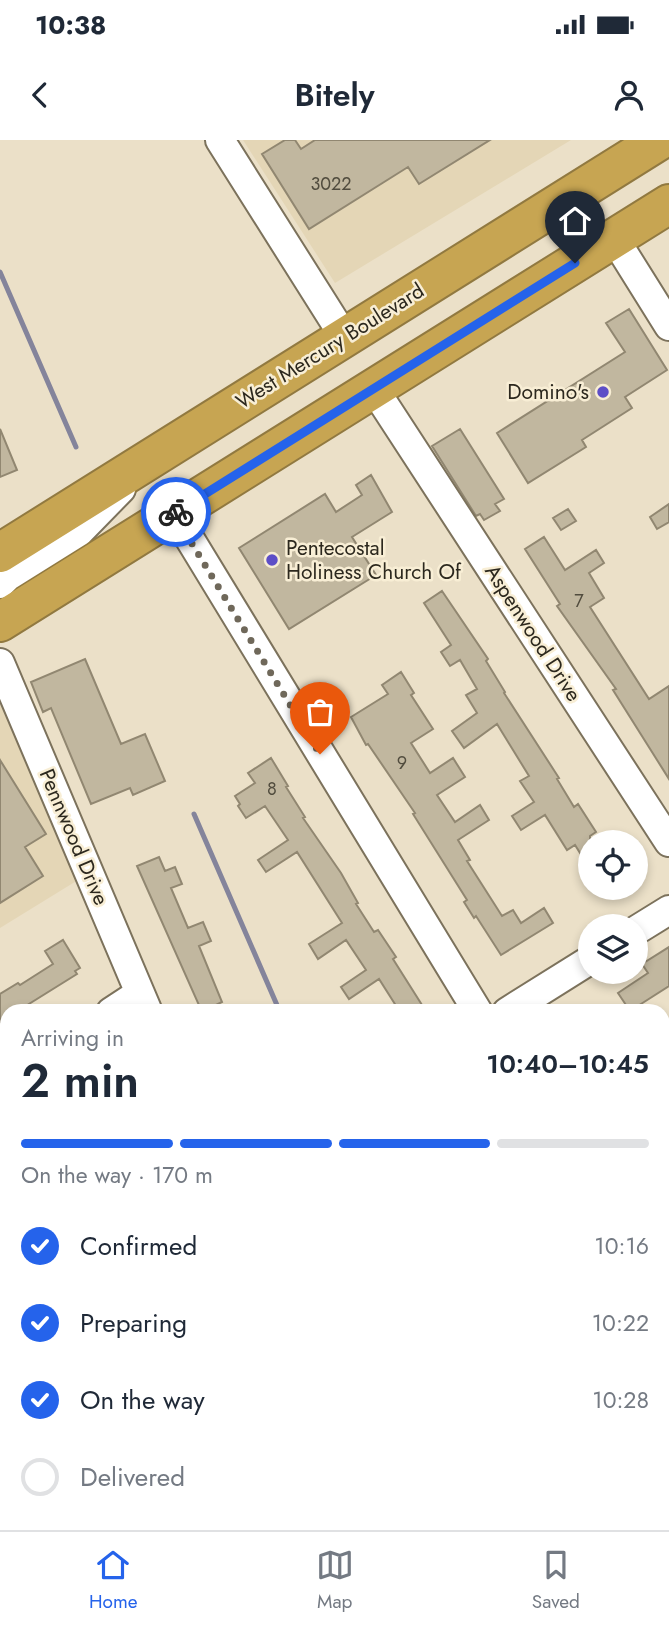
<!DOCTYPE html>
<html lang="en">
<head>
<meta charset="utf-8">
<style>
  :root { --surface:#fff; --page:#f6f6f7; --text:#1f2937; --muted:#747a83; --line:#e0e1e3; --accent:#2563eb }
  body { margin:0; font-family:Jost,sans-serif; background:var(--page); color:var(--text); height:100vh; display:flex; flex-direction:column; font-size:26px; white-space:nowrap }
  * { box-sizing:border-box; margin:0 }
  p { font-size:23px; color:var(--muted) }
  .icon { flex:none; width:38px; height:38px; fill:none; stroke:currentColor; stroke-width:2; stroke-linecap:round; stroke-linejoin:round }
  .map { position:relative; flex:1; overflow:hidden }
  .panel { position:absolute; left:0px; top:864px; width:670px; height:527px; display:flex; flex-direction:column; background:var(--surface); border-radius:21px 21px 0 0; box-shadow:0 4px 10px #0003 }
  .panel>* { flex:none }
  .fabs { position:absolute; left:578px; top:690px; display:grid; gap:14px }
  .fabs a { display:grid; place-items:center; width:70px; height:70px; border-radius:50%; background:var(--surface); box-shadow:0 4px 10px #0003; font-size:35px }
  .pin { position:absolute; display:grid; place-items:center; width:60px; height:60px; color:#fff; margin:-72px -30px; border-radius:50% 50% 50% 0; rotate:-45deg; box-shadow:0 0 7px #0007 }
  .pin .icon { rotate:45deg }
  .courier { position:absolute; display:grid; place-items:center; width:70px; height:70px; margin:-35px; border:5px solid #2563eb; border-radius:50%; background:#fff; color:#222; box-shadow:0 2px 9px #0007 }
  .summary em { font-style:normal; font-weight:600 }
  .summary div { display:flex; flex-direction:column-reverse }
  .summary { display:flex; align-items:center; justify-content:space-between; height:119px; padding:0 21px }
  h1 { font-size:46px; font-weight:600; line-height:52px }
  .bar { display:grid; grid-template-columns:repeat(4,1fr); gap:10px 7px; align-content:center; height:84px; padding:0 21px }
  .bar i { height:9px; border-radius:5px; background:var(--line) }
  .bar .on { background:var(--accent) }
  .bar p { grid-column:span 4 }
  ol { padding:0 21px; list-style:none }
  li { display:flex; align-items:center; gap:21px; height:77px }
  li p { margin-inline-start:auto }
  li .icon { padding:7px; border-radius:50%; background:var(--accent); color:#fff; stroke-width:4 }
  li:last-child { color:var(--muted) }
  li i { width:38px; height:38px; border:4px solid var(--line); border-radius:50% }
  .status { display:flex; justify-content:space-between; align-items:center; height:49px; padding:0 35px; background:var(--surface); direction:ltr }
  .status svg { height:19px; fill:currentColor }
  header { display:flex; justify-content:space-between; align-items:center; height:91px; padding:0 21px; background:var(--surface); font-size:32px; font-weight:600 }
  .dock { display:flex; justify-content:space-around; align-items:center; height:98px; border-top:2px solid var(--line); background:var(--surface); font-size:19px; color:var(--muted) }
  .dock a { display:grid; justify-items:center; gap:4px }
  .dock .on { color:var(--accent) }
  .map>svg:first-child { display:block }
  .built { fill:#e4d6b6 }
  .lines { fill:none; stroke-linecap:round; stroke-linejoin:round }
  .stream { stroke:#84849b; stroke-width:5 }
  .building { fill:#c1b79f; stroke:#918771; stroke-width:2 }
  .minor-casing { stroke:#7c725c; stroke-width:32 }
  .highway-casing { stroke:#917940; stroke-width:42 }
  .minor { stroke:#fff; stroke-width:28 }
  .highway { stroke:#c7a552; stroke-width:38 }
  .done { stroke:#6f685a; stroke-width:7; stroke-dasharray:0 12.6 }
  .route { stroke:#2563eb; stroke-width:9 }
  .poi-dot { fill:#5d4ec7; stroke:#f8eed5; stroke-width:2.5 }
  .labels { text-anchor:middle; stroke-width:5; stroke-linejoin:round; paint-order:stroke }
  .number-label { font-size:18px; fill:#514c3e }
  .street-label { font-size:21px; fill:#2c281e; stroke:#f8eed5 }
  .poi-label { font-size:21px; fill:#2c281e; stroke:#f8eed5; text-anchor:end }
</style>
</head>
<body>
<div class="status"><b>10:38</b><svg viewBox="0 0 49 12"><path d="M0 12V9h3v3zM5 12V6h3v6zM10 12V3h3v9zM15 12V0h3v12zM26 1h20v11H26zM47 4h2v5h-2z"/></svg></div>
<header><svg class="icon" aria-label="back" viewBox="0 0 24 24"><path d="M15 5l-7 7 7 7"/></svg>Bitely<svg class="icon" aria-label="person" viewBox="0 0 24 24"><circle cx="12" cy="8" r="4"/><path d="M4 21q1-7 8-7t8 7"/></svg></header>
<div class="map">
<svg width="669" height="1390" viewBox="0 0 669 1390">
  <rect width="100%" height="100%" fill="#ebe0c8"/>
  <path class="built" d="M243 0H571L335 143Z
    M0 564 78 740 0 788Z"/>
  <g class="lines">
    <path class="stream" d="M0 132 76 307
      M194 674 280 872
      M497 1384 500 1390"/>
  </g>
  <path class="building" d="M285 0H295L301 9 315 0H490L419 44 408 27 309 89 262 14Z
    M629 169 667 230 625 257 632 268 582 300 586 307 528 343 497 293 625 212 606 183Z
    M0 289 17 330 0 337Z
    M460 289 504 359 495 364 500 371 484 380 480 374 476 376 432 306Z
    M371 335 392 372 352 397 376 435 289 489 239 408 325 354 336 372 362 355 356 345Z
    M669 364V382L657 389 650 377Z
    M568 369 576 381 561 390 553 378Z
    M544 397 565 430 596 410 604 423 589 433 604 458 590 467 649 559 669 546V639L613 550 616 549 557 466 560 464 525 409Z
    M442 451 488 519 486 521 505 552 504 553 559 638 557 639 574 667 578 664 596 692 590 696V729L575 705 567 710 545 675 521 690 512 676 534 662 520 641 529 636 497 584 464 608 452 591 477 573 466 555 477 549 460 520 450 526 441 512 451 505 424 463Z
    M85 519 121 604 145 594 165 641 133 655 130 648 91 664 51 568 43 572 31 542Z
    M401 532 414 553 411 555 433 589 411 603 430 633 453 618 465 637 437 655 455 682 480 665 489 680 458 700 470 720 467 721 502 776 513 770 521 783 544 768 553 783 501 815 476 776 474 778 464 762 467 760 413 674 415 673 368 604 366 605 351 577 388 554 382 545Z
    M271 618 288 646 286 647 305 677 303 678 341 733 358 763 356 764 374 792 378 790 396 817 393 819 422 865 412 872H400L379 839 349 859 341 847 366 830 346 800 318 819 309 804 342 783 297 712 266 732 258 720 288 700 265 666 246 678 238 666 240 664 235 656 255 643 248 633Z
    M0 620 46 694 25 707 43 736 0 763Z
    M159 717 165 731 175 727 182 744 171 748 188 788 203 782 211 801 199 806 222 862 202 872 137 726Z
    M63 800 80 828 75 831 77 834 16 872H7V878L0 882V854L18 843 20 845 53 824 45 811Z
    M669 807V846L630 871 618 853 648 833 642 824Z"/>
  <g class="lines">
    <g class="minor-casing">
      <path id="minor" d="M220 0 345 198
        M614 98 669 186
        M374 249 669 702
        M174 373 478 872
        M0 444 7 437 79 392 121 349
        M0 523 148 872
        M635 791 669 770
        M111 872 140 853
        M507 872 590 820
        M0 940 7 936
        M663 1162 669 1171
        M0 1188 7 1183
        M364 1384 367 1390
        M106 1390 115 1384"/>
    </g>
    <g class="highway-casing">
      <path id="highway" d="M0 413 660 0
        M0 482 669 64"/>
    </g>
    <use href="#minor" class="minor"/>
    <use href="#highway" class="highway"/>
  </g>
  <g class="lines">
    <path class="done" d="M176 372 174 373 188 397 320 614"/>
    <path class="route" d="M176 372 575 123"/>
  </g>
  <g class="poi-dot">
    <circle cx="603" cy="252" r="7"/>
    <circle cx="272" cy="420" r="7"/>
  </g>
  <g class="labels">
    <g class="number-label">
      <text x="331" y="50">3022</text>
      <text x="579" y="467">7</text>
      <text x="402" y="629">9</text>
      <text x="272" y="655">8</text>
    </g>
    <g class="street-label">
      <text transform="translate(330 206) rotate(-32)" y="7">West Mercury Boulevard</text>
      <text transform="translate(533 493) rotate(57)" y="7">Aspenwood Drive</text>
      <text transform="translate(74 697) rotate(67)" y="7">Pennwood Drive</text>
    </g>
    <g class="poi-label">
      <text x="589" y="259">Domino's</text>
      <text x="286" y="415" text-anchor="start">Pentecostal<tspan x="286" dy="24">Holiness Church Of</tspan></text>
    </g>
  </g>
</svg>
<div class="fabs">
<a><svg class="icon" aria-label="locate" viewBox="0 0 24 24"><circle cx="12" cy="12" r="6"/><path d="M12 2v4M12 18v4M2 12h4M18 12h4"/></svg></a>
<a><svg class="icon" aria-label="layers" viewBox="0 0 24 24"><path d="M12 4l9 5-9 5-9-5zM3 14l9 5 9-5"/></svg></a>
</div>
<div class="pin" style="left:320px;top:614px;background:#ea580c"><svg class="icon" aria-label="bag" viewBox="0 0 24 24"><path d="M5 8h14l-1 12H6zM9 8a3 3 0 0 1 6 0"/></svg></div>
<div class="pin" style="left:575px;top:123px;background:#1f2937"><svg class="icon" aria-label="home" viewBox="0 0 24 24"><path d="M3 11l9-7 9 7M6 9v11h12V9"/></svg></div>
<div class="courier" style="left:176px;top:372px"><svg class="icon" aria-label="bike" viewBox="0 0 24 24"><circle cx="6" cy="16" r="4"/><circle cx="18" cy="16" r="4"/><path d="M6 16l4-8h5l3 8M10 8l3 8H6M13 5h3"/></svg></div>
<section class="panel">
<div class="summary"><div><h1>2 min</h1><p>Arriving in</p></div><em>10:40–10:45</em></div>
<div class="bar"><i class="on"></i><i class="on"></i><i class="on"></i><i></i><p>On the way · 170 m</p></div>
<ol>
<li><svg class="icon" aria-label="check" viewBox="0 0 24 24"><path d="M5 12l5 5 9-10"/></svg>Confirmed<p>10:16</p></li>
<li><svg class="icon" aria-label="check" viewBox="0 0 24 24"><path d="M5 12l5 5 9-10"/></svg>Preparing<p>10:22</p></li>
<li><svg class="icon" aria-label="check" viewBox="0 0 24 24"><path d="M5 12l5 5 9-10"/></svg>On the way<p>10:28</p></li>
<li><i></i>Delivered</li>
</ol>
</section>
</div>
<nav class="dock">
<a class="on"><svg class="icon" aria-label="home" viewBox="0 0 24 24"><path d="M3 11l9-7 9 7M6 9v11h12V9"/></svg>Home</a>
<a><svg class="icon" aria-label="map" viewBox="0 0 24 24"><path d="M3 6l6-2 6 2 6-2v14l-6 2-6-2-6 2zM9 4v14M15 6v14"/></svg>Map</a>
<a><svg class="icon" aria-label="saved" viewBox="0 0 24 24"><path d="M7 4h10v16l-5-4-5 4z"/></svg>Saved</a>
</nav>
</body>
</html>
